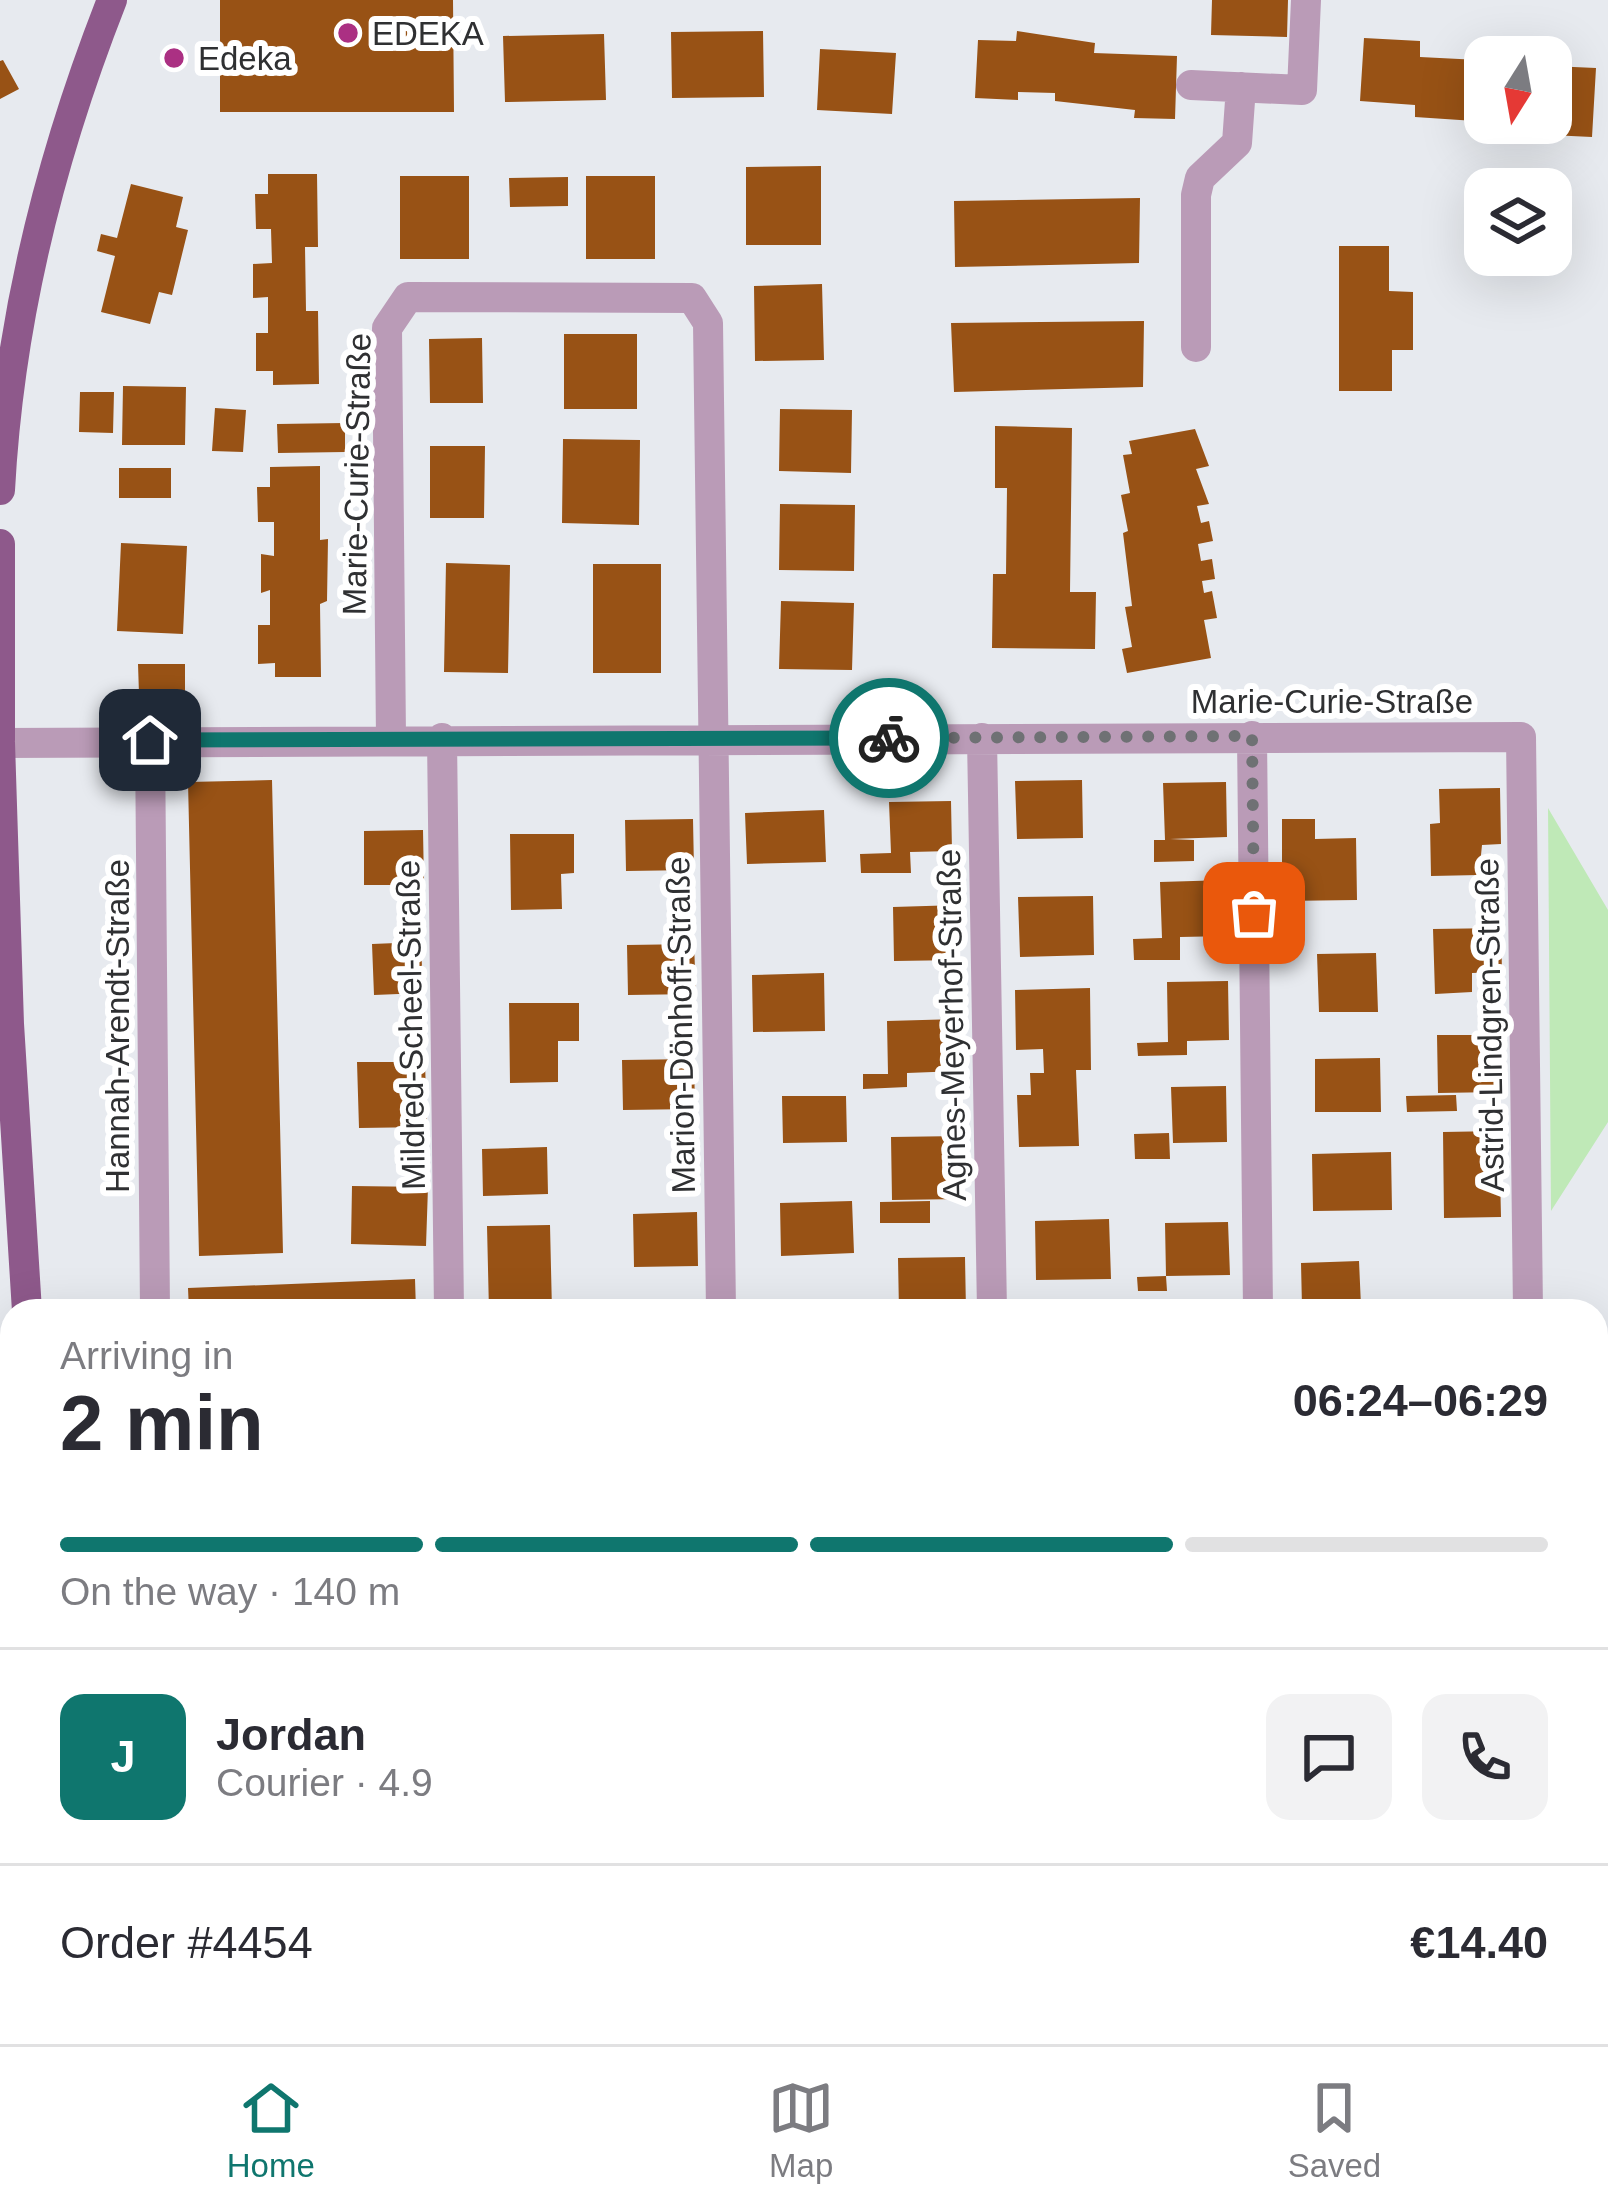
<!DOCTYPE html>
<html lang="en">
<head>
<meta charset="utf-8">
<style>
  :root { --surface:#fff; --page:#f2f2f3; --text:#2b2b33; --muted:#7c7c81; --line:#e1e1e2; --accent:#0f766e }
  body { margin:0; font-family:Arial,sans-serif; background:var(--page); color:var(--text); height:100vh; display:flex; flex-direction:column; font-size:45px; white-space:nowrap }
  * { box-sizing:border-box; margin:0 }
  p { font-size:39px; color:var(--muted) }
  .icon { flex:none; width:66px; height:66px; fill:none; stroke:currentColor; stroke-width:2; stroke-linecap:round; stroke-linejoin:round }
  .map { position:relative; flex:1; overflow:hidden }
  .drawer { position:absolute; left:0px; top:1299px; width:1608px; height:747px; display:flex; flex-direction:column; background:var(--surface); border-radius:36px 36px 0 0; box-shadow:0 12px 48px #0002 }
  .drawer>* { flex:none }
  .needle { width:78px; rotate:191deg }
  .tools { position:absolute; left:1464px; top:36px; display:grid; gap:24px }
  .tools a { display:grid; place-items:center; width:108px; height:108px; border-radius:24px; background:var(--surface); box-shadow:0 12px 48px #0002; font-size:60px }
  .pin { position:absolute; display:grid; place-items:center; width:102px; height:102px; color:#fff; margin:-51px; border-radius:24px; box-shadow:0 6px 18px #0006 }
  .courier { position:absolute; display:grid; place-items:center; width:120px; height:120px; margin:-60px; border:9px solid #0f766e; border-radius:50%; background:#fff; color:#222; box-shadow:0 3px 15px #0007 }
  .head em { font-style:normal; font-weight:700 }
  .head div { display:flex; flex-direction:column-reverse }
  .head { display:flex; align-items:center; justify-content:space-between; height:204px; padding:0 60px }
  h1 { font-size:78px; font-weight:700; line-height:90px }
  .bar { display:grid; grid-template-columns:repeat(4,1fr); gap:18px 12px; align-content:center; height:144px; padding:0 60px }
  .bar i { height:15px; border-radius:9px; background:var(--line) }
  .bar .on { background:var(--accent) }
  .bar p { grid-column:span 4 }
  .line { display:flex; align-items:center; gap:30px; padding:0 60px; border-top:3px solid var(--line) }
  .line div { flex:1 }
  .round { display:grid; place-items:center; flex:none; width:126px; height:126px; border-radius:24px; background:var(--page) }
  .tabs { display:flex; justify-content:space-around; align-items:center; height:168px; border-top:3px solid var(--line); background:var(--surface); font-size:33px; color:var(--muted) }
  .tabs a { display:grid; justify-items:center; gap:6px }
  .tabs .on { color:var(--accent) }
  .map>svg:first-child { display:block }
  .green { fill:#bfe9b7 }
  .water { fill:#3ba1aa }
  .building { fill:#985215 }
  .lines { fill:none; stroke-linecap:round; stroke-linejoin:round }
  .minor { stroke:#ba9bb7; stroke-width:30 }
  .major { stroke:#8e598b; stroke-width:30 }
  .done { stroke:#6f7174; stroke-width:12; stroke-dasharray:0 21.6 }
  .route { stroke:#0f766e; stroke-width:15 }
  .poi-dot { fill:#ab3083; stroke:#fff; stroke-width:4.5 }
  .labels { text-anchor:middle; stroke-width:12; stroke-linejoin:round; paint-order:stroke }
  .poi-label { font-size:33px; fill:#2f3032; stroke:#fff; text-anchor:start }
  .street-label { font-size:33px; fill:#2f3032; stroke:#fff }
</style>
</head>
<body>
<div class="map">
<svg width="1608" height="2044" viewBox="0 0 1608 2044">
  <rect width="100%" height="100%" fill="#e7eaef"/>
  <path class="green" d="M1548 808 1608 910V1122L1551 1211Z
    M103 2034H1556L1555 2044H103Z"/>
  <path class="water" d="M183 2034H390V2044H187Z"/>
  <path class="building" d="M220 0H453L454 112H220Z
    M1212 0H1288L1287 37 1211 35Z
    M763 31 764 97 672 98 671 32Z
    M1017 31 1095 43 1094 53 1177 56 1175 119 1134 118 1135 110 1055 101V93L1018 92V100L975 98 978 40 1016 41Z
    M604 34 606 100 505 102 503 36Z
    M1364 38 1420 41V57L1479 60 1475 121 1415 117V105L1360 101Z
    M820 49 896 53 892 114 817 110Z
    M3 60 19 89 0 99V61Z
    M1551 66 1596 68 1592 137 1510 133V123H1551Z
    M821 166V245H746V167Z
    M268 174H317L318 247H305L306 311H318L319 384 273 385V371H256V333H268V297L253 298V264L272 263 271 229H256L255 194H268Z
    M400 176H469V259H400Z
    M586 176H655V259H586Z
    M568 177V206L510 207 509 178Z
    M131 184 183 197 176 227 188 230 172 295 159 292 150 324 101 312 115 256 97 251 101 234 117 238Z
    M1140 198 1139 263 955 267 954 201Z
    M1339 246H1389V291L1413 292V350H1392V391H1339Z
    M822 284 824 360 755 361 754 286Z
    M1144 321 1143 387 954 392 951 323Z
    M564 334H637V409H564Z
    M482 338 483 403H430L429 339Z
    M123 386 186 387 185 445H122Z
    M80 392H114L113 433 79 432Z
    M215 408 246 410 243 452 212 451Z
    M780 409 852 410 851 473 779 471Z
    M345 423V452L278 453 277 424Z
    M995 426 1072 428 1070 592H1096L1095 649 992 648 993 574H1006L1007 488H995Z
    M1195 429 1209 466 1196 469 1209 504 1197 506 1201 523 1209 521 1213 541 1198 544 1201 561 1212 559 1215 579 1202 581 1204 593 1212 591 1217 618 1204 620 1211 658 1127 673 1122 649 1132 647 1125 607 1132 606 1123 533 1128 531 1121 495 1130 493 1123 455 1132 454 1129 441Z
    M563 439 640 440 639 525 562 523Z
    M430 446H485L484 518H430Z
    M320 466V540L328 539 327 601 320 604 321 677H275V663L258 664V625H270V590L261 593V554L274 556V522H258L257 487H270V467Z
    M119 468H171V498H119Z
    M780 504 855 505 854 571 779 570Z
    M121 543 187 546 183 634 117 631Z
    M446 563 510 565 508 673 444 672Z
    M593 564H661V673H593Z
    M781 601 854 603 852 670 779 669Z
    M138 664H185V693L139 694Z
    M272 780 283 1253 199 1256 188 782Z
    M1082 780 1083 838 1017 839 1015 781Z
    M1226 782 1227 837 1170 839 1194 840V861L1154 862V840H1165L1163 783Z
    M1500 788 1501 844 1482 845 1479 875 1431 876 1430 824 1440 823 1439 789Z
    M951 801 952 851 910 852 911 873H861L860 854 891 853 889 802Z
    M824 810 826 862 747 864 745 813Z
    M693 819 694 870 626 871 625 820Z
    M1282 819H1315V839L1356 838 1357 900 1282 901Z
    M423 830 424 885H364V831Z
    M510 834H574V873L561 874 562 909 511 910Z
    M1227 880 1228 936 1180 937V960H1134L1133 939 1162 938 1160 882Z
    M1093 896 1094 955 1020 957 1018 897Z
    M959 905 960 960 894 961 893 907Z
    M1501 928 1502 972 1472 973V992L1435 994 1433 929Z
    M421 942 423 993 374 995 372 944Z
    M694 944 696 994 628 995 627 945Z
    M1376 953 1378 1012H1319L1317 954Z
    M824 973 825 1031 753 1032 752 975Z
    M1228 981 1229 1040 1187 1041V1055L1138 1056 1137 1043 1168 1042 1167 982Z
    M1090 988 1091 1070H1076L1079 1146 1019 1147 1017 1095H1031L1030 1073H1044L1043 1049 1016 1050 1015 990Z
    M509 1003H579V1041H558V1082L510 1083Z
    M958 1019 959 1071 907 1073V1087L863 1089V1074H888L887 1021Z
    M1437 1035H1496L1498 1092 1438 1093Z
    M1380 1058 1381 1112H1315V1059Z
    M694 1059 695 1109 623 1110 622 1060Z
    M357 1062H425L427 1127 359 1128Z
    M1226 1086 1227 1142 1173 1143 1171 1087Z
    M1456 1095 1457 1111 1407 1112 1406 1096Z
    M782 1096H846L847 1142 783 1143Z
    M1499 1131 1501 1217 1444 1218 1443 1132Z
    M1169 1133 1170 1159H1135L1134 1134Z
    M961 1136 962 1199 892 1200 891 1137Z
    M547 1147 548 1194 483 1196 482 1149Z
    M1391 1152 1392 1210 1313 1211 1312 1154Z
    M352 1186 428 1187 426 1246 351 1244Z
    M852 1201 854 1253 781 1256 780 1203Z
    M930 1201V1223H880V1202Z
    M697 1212 698 1266 634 1267 633 1214Z
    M1109 1219 1111 1279 1036 1280 1035 1221Z
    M1228 1222 1230 1275 1166 1276 1167 1291H1138L1137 1277 1166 1276 1165 1223Z
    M550 1225 552 1311H489L487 1226Z
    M965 1257 966 1311H899L898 1258Z
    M1359 1261 1361 1306 1302 1307 1301 1263Z
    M415 1279 416 1311H189L188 1288Z
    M857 1302V1311H779L778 1303Z
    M1596 1818 1608 1819V1998H1596Z
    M800 2034H1056V2044H800Z"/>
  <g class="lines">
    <path class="minor" d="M1191 85 1302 90 1306 0
      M1196 347V195L1200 178 1237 143 1241 87
      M1252 736 1258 1311
      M391 738 387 328 408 297 692 298 708 323 721 1311
      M442 738 449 1311
      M982 738 992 1311
      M150 740 155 1311
      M0 743 1521 737 1528 1311"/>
    <path class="major" d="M0 490C9 322 51 155 112 0
      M0 544V740
      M0 743 9 1024 27 1311
      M68 2034V2044"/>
  </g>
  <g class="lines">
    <path class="done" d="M889 738 1252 736 1254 913"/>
    <path class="route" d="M150 740 889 738"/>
  </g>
  <g class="poi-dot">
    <circle cx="348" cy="33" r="12"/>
    <circle cx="174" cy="58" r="12"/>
  </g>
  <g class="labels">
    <g class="poi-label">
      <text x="372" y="45">EDEKA</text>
      <text x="198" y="70">Edeka</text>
    </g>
    <g class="street-label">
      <text transform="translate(356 474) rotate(-89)" y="12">Marie-Curie-Straße</text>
      <text x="1332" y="713">Marie-Curie-Straße</text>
      <text transform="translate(410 1025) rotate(-91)" y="12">Mildred-Scheel-Straße</text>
      <text transform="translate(680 1025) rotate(-91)" y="12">Marion-Dönhoff-Straße</text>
      <text transform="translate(951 1025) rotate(-91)" y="12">Agnes-Meyerhof-Straße</text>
      <text transform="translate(1489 1025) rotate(-91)" y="12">Astrid-Lindgren-Straße</text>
      <text transform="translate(117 1026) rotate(-90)" y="12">Hannah-Arendt-Straße</text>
    </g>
  </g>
</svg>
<div class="tools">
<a><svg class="needle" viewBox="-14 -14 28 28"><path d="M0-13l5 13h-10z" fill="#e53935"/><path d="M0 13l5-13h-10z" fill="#7c7c81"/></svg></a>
<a><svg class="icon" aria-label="layers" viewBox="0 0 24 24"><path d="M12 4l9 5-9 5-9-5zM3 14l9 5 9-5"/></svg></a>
</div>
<div class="pin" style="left:1254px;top:913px;background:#ea580c"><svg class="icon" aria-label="bag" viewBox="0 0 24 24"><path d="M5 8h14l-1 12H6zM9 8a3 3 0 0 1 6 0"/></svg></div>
<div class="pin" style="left:150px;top:740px;background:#1f2937"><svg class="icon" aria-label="home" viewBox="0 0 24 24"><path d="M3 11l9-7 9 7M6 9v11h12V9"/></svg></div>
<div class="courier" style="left:889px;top:738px"><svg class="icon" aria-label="bike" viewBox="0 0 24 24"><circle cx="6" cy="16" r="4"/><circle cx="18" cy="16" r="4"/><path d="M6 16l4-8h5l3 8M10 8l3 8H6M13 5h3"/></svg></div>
<section class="drawer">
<div class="head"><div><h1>2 min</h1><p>Arriving in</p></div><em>06:24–06:29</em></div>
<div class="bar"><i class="on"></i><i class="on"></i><i class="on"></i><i></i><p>On the way · 140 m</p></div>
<div class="line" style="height:216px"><b class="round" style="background:var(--accent);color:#fff">J</b><div><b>Jordan</b><p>Courier · 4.9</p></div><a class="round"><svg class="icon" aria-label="chat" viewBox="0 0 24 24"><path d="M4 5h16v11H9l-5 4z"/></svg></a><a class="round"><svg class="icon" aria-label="phone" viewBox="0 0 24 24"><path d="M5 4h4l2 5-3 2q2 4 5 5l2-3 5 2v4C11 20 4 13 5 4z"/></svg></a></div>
<div class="line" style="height:156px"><div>Order #4454</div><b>€14.40</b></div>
</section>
</div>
<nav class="tabs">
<a class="on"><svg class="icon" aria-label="home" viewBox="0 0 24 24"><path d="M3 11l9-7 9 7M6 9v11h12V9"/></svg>Home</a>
<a><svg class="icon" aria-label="map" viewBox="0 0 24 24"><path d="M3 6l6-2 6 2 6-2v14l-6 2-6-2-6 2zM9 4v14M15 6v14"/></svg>Map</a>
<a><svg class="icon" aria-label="saved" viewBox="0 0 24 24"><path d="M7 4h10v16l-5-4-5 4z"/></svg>Saved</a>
</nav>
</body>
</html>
